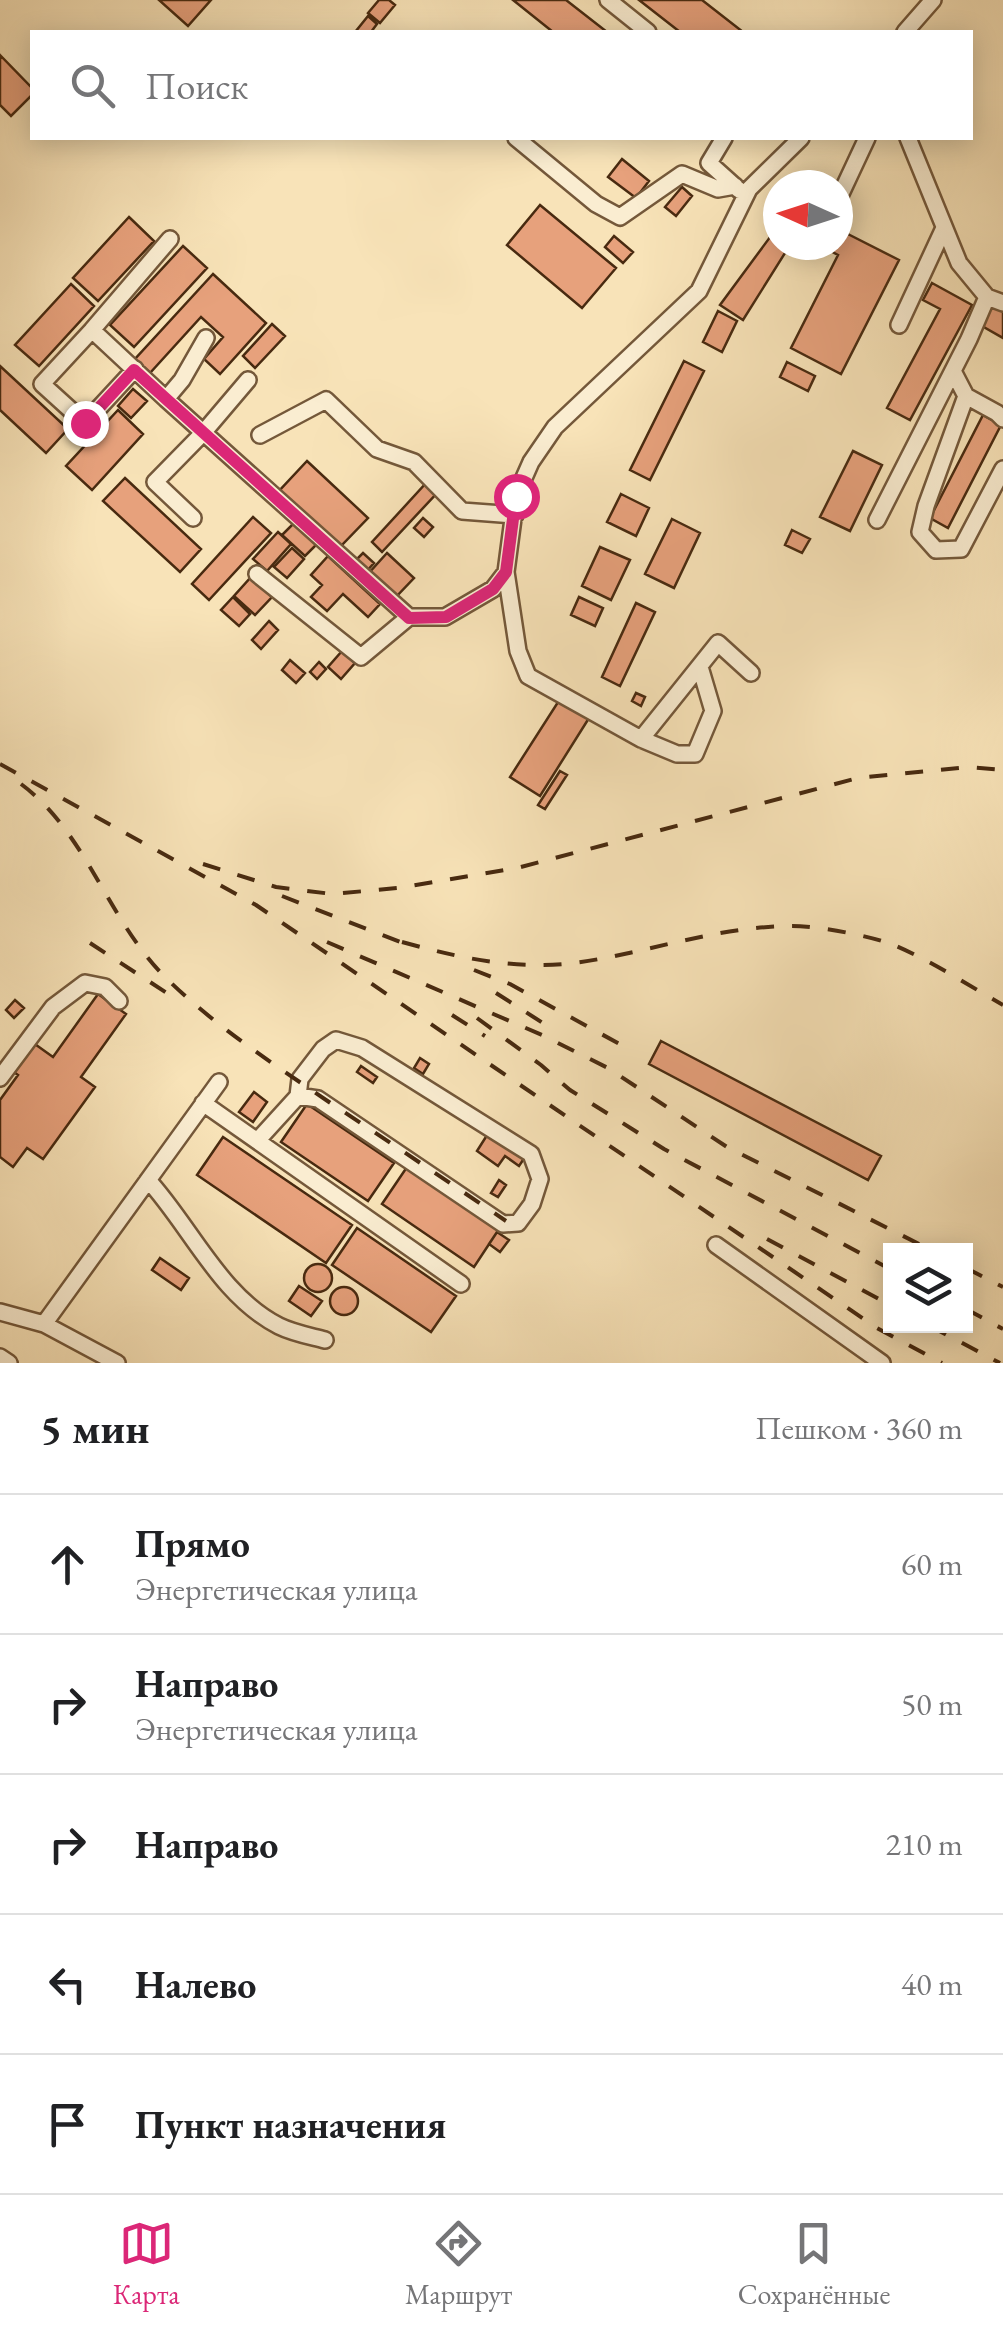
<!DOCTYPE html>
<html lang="ru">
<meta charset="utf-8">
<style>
body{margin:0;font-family:"EB Garamond",serif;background:#f6f6f6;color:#202124}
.controls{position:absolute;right:30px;bottom:30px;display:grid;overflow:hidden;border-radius:0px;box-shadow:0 5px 25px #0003}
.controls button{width:90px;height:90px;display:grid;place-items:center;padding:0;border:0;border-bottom:2px solid #e0e0e0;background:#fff;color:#202124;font:50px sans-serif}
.compass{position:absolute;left:763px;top:170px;width:90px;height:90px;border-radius:50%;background:#fff;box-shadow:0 5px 25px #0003;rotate:273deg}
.stop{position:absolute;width:30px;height:30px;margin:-22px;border:8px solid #db2777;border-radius:50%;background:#fff}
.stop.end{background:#db2777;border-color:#fff;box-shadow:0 2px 10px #0008}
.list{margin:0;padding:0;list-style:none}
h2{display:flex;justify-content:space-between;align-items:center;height:130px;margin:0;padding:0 40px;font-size:42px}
h2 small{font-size:32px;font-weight:400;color:#757577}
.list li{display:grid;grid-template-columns:65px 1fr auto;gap:30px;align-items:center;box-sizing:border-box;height:140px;padding:0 40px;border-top:2px solid #e0e0e0}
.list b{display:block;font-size:38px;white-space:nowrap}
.list p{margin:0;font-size:32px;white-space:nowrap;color:#757577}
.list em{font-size:32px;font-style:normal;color:#757577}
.icon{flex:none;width:55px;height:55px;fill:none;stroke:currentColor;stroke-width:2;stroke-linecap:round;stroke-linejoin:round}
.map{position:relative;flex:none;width:1003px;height:1363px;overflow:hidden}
.search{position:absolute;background:#fff;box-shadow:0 5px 25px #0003;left:30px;right:30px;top:30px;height:110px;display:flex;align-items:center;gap:25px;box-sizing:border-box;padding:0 35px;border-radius:0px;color:#757577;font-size:38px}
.sheet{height:830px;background:#fff}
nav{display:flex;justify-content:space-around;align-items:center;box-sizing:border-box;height:140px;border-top:2px solid #e0e0e0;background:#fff;font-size:28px;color:#757577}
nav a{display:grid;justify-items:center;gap:5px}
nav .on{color:#db2777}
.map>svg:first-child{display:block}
.building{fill:#e7a17c;stroke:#482a10;stroke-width:2.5}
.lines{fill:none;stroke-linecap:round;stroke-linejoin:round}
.minor-casing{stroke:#74583a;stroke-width:20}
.minor{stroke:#faedd1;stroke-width:15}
.rail{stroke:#482a10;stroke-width:4;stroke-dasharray:18 18;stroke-linecap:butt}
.route{stroke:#db2777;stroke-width:12}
</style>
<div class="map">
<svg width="1003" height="1363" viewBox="0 0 1003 1363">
<rect width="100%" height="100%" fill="#f8e3b8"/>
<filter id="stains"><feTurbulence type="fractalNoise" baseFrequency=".002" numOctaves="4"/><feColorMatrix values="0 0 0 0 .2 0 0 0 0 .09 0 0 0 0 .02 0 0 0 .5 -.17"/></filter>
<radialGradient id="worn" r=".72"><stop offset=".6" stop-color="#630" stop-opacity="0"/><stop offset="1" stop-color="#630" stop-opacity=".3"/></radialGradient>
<!-- building -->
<path class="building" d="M159 0H211L188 26Z
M379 0H389L395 5 380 23 368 13Z
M513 0H566L607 32H553Z
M639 0H702L743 32H680Z
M368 16 377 24 371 32H357L356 31Z
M0 55 32 88V95L11 116 0 105Z
M622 159 649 181 636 198 608 177Z
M682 187 692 196 676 216 665 207Z
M540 205 616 268 582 308 507 245Z
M129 217 154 241 98 301 73 278Z
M776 229 778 230V245H790L743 320 720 305Z
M838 229 899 260 841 374 791 348 838 255 827 249 829 245H838Z
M614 236 633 252 623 263 605 247Z
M183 246 207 268 134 347 110 325Z
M213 274 266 323 220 374 204 359 223 337 201 317 150 373 135 359Z
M932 283 972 305 910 420 887 408 940 309 923 300Z
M71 284 94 306 39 366 15 345Z
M992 306 1003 312V338L982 326Z
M718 311 737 321 722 352 703 342Z
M272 324 285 336 255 368 243 356Z
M684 361 704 371 650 480 630 470Z
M787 362 815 376 808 391 780 377Z
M0 366 68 429 46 453 0 410Z
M133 389 147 401 131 418 118 406Z
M118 410 143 434 92 490 66 466Z
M983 415 1001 425 948 528 930 518Z
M853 451 882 465 850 531 820 517Z
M307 461 368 518 340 547 279 491Z
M125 478 201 549 180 572 103 501Z
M427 482 438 492 382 552 372 542Z
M621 494 649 508 636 536 607 522Z
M253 517 271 533 209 600 192 584Z
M423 518 433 527 424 537 414 528Z
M672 519 700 533 674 588 645 574Z
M294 523 317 544 305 556 282 535Z
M792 530 810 539 802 553 785 545Z
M278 532 291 544 267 571 253 559Z
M600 547 630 560 611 600 582 586Z
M292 548 304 559 287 578 274 567Z
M363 553 374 563 365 573 354 562Z
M387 553 414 578 394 599 368 574Z
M328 556 380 604 368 617 343 594 327 611 311 597 322 585 311 575Z
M251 577 272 597 255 615 234 596Z
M233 597 250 614 239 626 221 610Z
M579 597 603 608 595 626 571 615Z
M636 603 655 612 620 686 602 677Z
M269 621 278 630 261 649 252 640Z
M342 651 355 663 341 679 328 667Z
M290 660 305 673 296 683 282 670Z
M319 662 326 669 317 679 310 672Z
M636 693 645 697 641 706 632 701Z
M560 699 589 718 540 796 510 777Z
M560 771 567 775 545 809 538 805Z
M98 994 126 1014 81 1077 95 1087 43 1159 27 1148 13 1167 0 1157V1100L18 1075 11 1070 32 1042 53 1057Z
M15 1000 24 1008 14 1018 6 1010Z
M661 1041 881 1156 868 1180 649 1064Z
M420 1058 429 1064 423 1074 414 1068Z
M361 1066 377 1077 373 1083 357 1072Z
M254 1092 267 1102 253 1122 239 1112Z
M307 1104 394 1163 368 1201 281 1142Z
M489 1132 525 1157 519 1166 505 1156 498 1166 477 1151Z
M223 1137 352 1225 326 1263 197 1175Z
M407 1167 499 1229 474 1267 382 1204Z
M499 1180 506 1185 498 1197 491 1193Z
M357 1228 456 1296 431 1332 332 1265Z
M497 1232 509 1240 500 1252 489 1244Z
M160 1258 189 1278 181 1290 152 1270Z
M304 1278a14 14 0 1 1 28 0a14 14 0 1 1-28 0Z
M299 1286 322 1301 311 1316 289 1301Z
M330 1301a14 14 0 1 1 28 0a14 14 0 1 1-28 0Z"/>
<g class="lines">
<!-- minor casing -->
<g class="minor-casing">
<path id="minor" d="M608 0 648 32
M905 32 933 0
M516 138 596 204 620 217 682 174 718 189 735 186
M724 138 709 163 739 190
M908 138 959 263 987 297 1003 303
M838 200 867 138
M899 325 944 228
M92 330 170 239
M206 338 182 380 166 399 409 617
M135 369 85 423 42 384 92 330 166 399
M953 371 966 396 997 413 1003 419
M966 396 926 506 920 532 936 550 961 549 1003 469
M260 435 326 400 377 449 414 462 462 511 515 515
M193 518 155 482 203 433 248 380
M877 520 969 339 987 297
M506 572 518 651 528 676 641 739 677 754H695L713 711 700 667
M257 574 361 657 409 617H445L493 589 506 572 516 496 531 462 555 427 699 291 749 189 801 138
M641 739 718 643 751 673
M0 1078 53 1007 85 983 105 987 119 1001
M203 1103 461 1284
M257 1141 298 1096 318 1099 503 1224 518 1223 532 1204 540 1179 531 1154 362 1048 336 1040 323 1049 300 1079 298 1096
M148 1180C191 1227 220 1296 279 1326 293 1333 310 1336 325 1340
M716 1245 882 1363
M0 1312 44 1324 117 1363
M44 1324 219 1082
M0 1357 9 1363"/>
</g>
<!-- minor -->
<use href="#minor" class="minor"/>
<!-- rail -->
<path class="rail" d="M0 764 256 905 877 1328 942 1363
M21 784C87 833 108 921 166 978 215 1026 272 1063 329 1102 388 1141 447 1181 506 1221
M203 864 276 887 332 894 398 888 517 868 858 778 968 767 1003 770
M282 896 413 947
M327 942 542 1035 608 1068 727 1147 931 1250
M402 942C461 958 513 970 575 963 647 953 718 926 792 926 818 926 873 936 896 946 933 962 968 985 1003 1005
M90 943 173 997
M474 970 510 984 625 1047
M496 993 546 1025
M452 1015 485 1036
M477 1018 541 1065 570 1090 664 1149 890 1269
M767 1239 890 1305
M966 1268 1003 1287
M966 1309 1003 1329
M930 1326 1000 1363"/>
</g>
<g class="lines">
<!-- route -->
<path class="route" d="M85 423 134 370 409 618 446 617 493 589 506 572 516 496"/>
</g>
<rect width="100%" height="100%" filter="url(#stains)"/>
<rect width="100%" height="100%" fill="url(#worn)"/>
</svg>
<div class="controls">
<button><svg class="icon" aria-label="layers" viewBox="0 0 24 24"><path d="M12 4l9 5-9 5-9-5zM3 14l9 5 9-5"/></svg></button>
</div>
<svg class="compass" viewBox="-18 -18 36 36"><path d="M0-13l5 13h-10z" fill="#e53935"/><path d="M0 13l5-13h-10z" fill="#757577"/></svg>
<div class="stop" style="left:516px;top:496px"></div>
<div class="stop end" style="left:85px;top:423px"></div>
<div class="search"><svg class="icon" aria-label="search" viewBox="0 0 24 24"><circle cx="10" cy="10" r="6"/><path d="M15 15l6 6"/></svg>Поиск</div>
</div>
<section class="sheet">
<h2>5 мин<small>Пешком · 360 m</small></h2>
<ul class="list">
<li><svg class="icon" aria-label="ahead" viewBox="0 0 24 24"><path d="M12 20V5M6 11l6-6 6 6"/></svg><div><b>Прямо</b><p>Энергетическая улица</p></div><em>60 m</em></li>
<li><svg class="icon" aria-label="right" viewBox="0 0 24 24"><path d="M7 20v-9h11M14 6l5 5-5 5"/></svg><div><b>Направо</b><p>Энергетическая улица</p></div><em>50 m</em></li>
<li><svg class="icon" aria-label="right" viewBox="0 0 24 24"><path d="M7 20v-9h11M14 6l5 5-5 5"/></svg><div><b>Направо</b></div><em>210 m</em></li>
<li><svg class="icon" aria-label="left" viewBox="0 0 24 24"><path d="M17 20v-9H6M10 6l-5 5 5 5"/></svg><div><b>Налево</b></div><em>40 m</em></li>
<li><svg class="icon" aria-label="arrive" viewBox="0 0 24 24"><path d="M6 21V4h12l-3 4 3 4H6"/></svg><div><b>Пункт назначения</b></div></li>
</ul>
</section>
<nav>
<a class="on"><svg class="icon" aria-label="map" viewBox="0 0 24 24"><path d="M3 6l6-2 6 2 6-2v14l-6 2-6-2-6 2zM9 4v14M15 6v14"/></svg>Карта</a>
<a><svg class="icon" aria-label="directions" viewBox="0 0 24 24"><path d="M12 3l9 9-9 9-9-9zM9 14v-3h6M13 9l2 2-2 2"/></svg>Маршрут</a>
<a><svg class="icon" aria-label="saved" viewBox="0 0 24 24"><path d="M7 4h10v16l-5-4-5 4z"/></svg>Сохранённые</a>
</nav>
